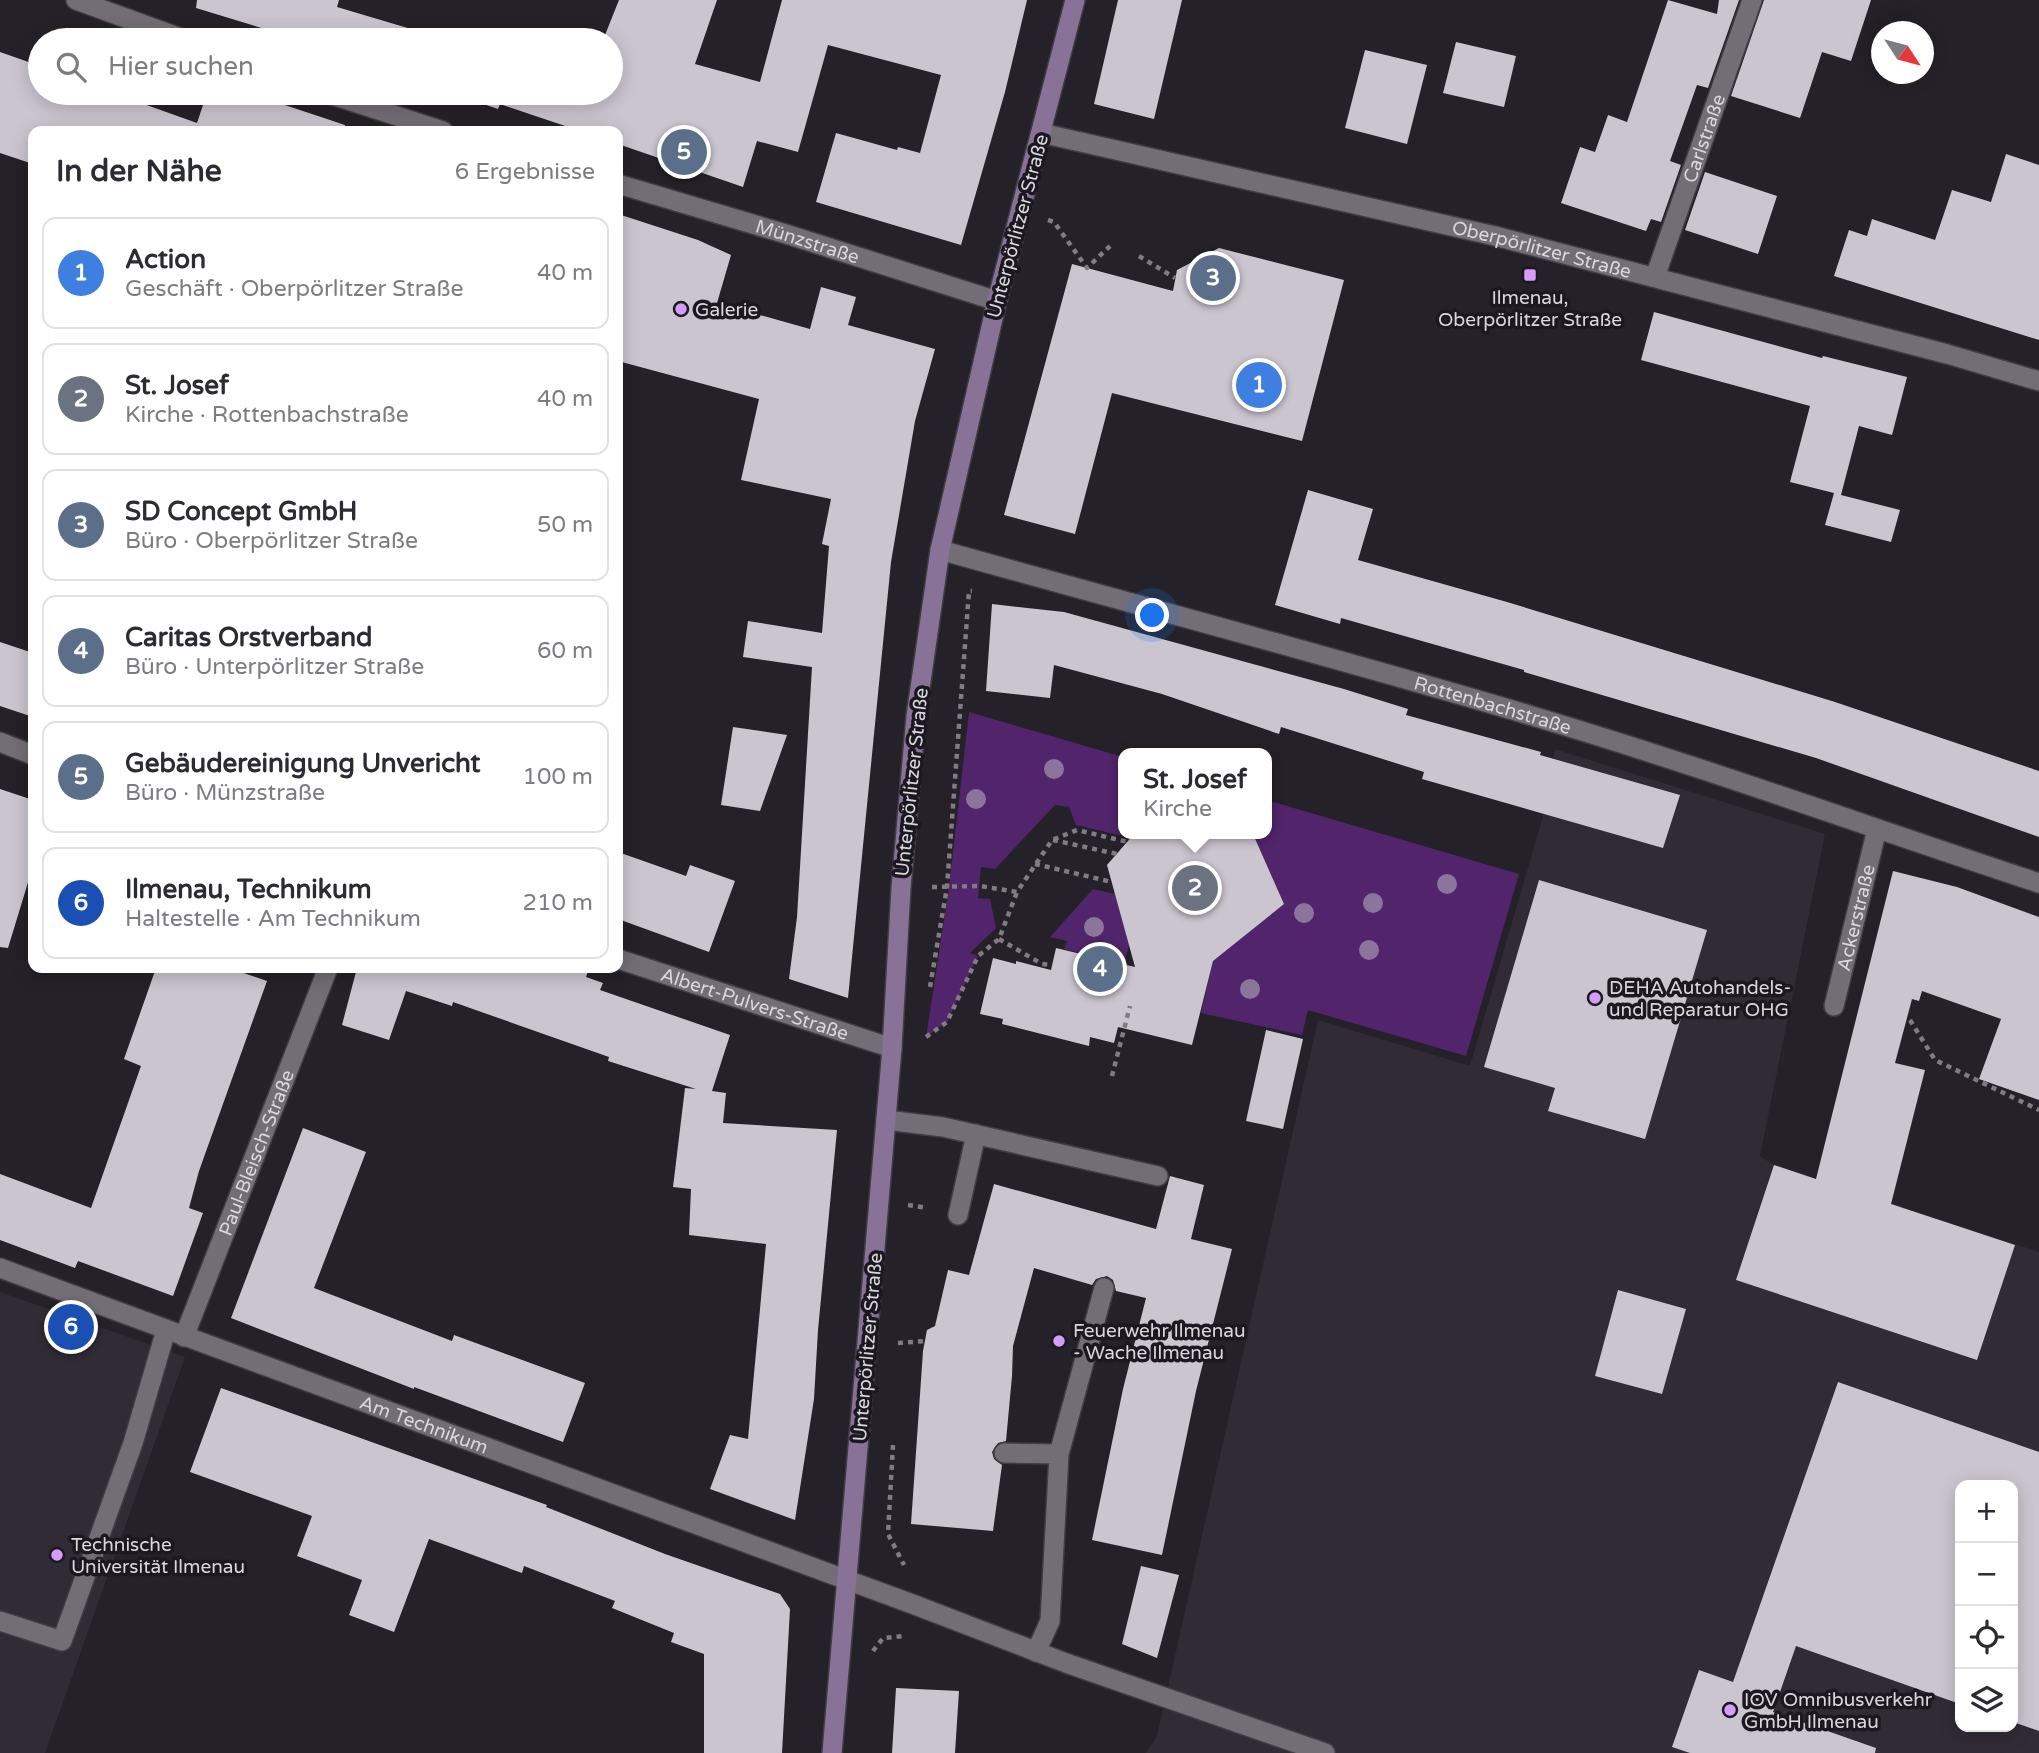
<!DOCTYPE html>
<html lang="de">
<meta charset="utf-8">
<style>
body{margin:0;font-family:"Varela Round",sans-serif;background:#f7f7f7;color:#2b2b33}
.controls{position:absolute;right:21px;bottom:21px;display:grid;overflow:hidden;border-radius:14px;box-shadow:0 4px 18px #0003}
.controls button{width:63px;height:63px;display:grid;place-items:center;padding:0;border:0;border-bottom:2px solid #e1e1e2;background:#fff;color:#2b2b33;font:35px sans-serif}
.compass{position:absolute;left:1871px;top:21px;width:63px;height:63px;border-radius:50%;background:#fff;box-shadow:0 4px 18px #0003;rotate:126deg}
.you{position:absolute;left:1153px;top:616px;width:24px;height:24px;margin:-18px;border:5px solid #fff;border-radius:50%;background:#1a73e8;box-shadow:0 0 0 10px #1a73e833}
.badge{display:grid;place-items:center;width:46px;height:46px;border-radius:50%;background:#775e8d;color:#fff;font-size:23px;font-weight:700}
.pin{position:absolute;translate:-50% -50%;border:4px solid #fff;box-shadow:0 2px 7px #0006}
.popup{position:absolute;left:1118px;top:748px;width:154px;height:91px;box-sizing:border-box;display:grid;place-content:center;border-radius:14px;background:#fff;filter:drop-shadow(0 2px 5px #0005);font-size:23px;white-space:nowrap;color:#7c7c81}
.popup b{font-size:26px;color:#2b2b33}
.popup::after{content:'';position:absolute;left:50%;top:100%;margin-left:-14px;border:14px solid transparent;border-top-color:#fff}
.list{margin:0;padding:0;list-style:none}
h2{display:flex;justify-content:space-between;align-items:center;height:91px;margin:0;padding:0 28px;font-size:30px}
h2 small{font-size:23px;font-weight:400;color:#7c7c81}
.list li{display:grid;grid-template-columns:46px 1fr auto;gap:21px;align-items:center;box-sizing:border-box;height:112px;margin:0 14px 14px;padding:0 14px;border:2px solid #e1e1e2;border-radius:14px}
.list b{display:block;font-size:26px;white-space:nowrap}
.list p{margin:0;font-size:23px;white-space:nowrap;color:#7c7c81}
.list em{font-size:23px;font-style:normal;color:#7c7c81}
.icon{flex:none;width:38px;height:38px;fill:none;stroke:currentColor;stroke-width:2;stroke-linecap:round;stroke-linejoin:round}
.map{position:relative;flex:none;width:2039px;height:1753px;overflow:hidden}
.search{position:absolute;background:#fff;box-shadow:0 4px 18px #0003;left:28px;top:28px;width:595px;height:77px;display:flex;align-items:center;gap:18px;box-sizing:border-box;padding:0 24px;border-radius:38px;color:#7c7c81;font-size:26px}
.panel{position:absolute;background:#fff;box-shadow:0 4px 18px #0003;left:28px;top:126px;width:595px;height:847px;border-radius:14px}
.map>svg:first-child{display:block}
.built{fill:#312b36;fill-rule:evenodd}
.green{fill:#51246b}
.building{fill:#cbc5cf}
.lines{fill:none;stroke-linecap:round;stroke-linejoin:round}
.service-casing{stroke:#3f3c42;stroke-width:22}
.minor-casing{stroke:#3f3c42;stroke-width:22}
.tertiary-casing{stroke:#3f3c42;stroke-width:22}
.secondary-casing{stroke:#3f3c42;stroke-width:22}
.path{stroke:#807c82;stroke-width:4.5;stroke-dasharray:5 5;stroke-linecap:butt}
.service{stroke:#736e76;stroke-width:19}
.minor{stroke:#736e76;stroke-width:19}
.tertiary{stroke:#736e76;stroke-width:19}
.secondary{stroke:#897298;stroke-width:19}
.tree{fill:#8b759a}
.poi-dot{fill:#d59cfb;stroke:#1c181f;stroke-width:2.5}
.labels{text-anchor:middle;stroke-width:7;stroke-linejoin:round;paint-order:stroke}
.street-label{font-size:19px;fill:#dad7dc;stroke:#1c181f}
.poi-label{font-size:19px;fill:#dad7dc;stroke:#1c181f;text-anchor:start}
</style>
<div class="map">
<svg width="2039" height="1753" viewBox="0 0 2039 1753">
<rect width="100%" height="100%" fill="#252128"/>
<!-- built -->
<path class="built" d="M1555 749 1825 834 1760 1156 1774 1165 2039 1252V1753H1146L1157 1736 1318 1020 1470 1066 1544 813ZM1960 1485H2013V1727H1960Z
M0 1292 185 1357 45 1753H0Z"/>
<!-- green -->
<path class="green" d="M969 712 1123 757V834H1135L1131 838 1076 825 1069 807 1055 805 995 869 981 867 978 898 990 899 996 928 970 953 978 956 947 1022 926 1037 949 888Z
M1267 800 1519 874 1466 1056 1308 1010 1302 1035 1201 1013 1213 961 1284 904 1253 834H1267Z
M1093 889 1115 894 1128 941H1130L1124 964 1064 949 1067 941 1050 937Z"/>
<!-- building -->
<path class="building" d="M197 0H339L337 7 448 40H301L196 8Z
M619 0H717L695 64 760 82 782 0H1027L1005 92 961 245 816 202 836 133 897 150 898 147 920 153 941 75 828 45 798 152 757 141 743 187 618 144V131H580L500 104 498 109 451 93H611V40H603Z
M1118 0H1182L1154 119 1094 104Z
M1668 0 1717 14 1719 0H1739L1708 88 1697 85 1670 161 1681 165 1661 222 1651 219 1646 231 1561 203 1580 147 1595 152 1608 115 1627 122Z
M1764 0H1871L1851 61 1822 52 1800 118 1731 96Z
M1456 42 1516 56 1504 107 1443 93Z
M1365 50 1427 65 1407 144 1345 128Z
M0 52 40 66V93H113L197 123 207 93H249L345 125 344 131H33V164L0 153Z
M2006 154 2039 165V340L1834 276 1849 230 1867 236 1872 219 1935 240 1952 190 1991 202Z
M1705 172 1777 196 1758 254 1685 230Z
M618 214 698 240 731 255 717 303 810 329 821 287 856 297 848 325 935 349 915 421 891 562 848 998 789 979 797 917 812 667 743 657 748 621 822 633 829 546 822 544 831 499 741 480 759 399 618 361Z
M1219 248 1344 280 1302 441 1112 393 1075 534 1004 515 1072 264 1173 291 1177 270Z
M1654 312 1822 358 1823 356 1907 377 1892 435 1859 426 1841 495 1900 510 1891 542 1825 525 1834 493 1790 482 1810 406 1641 360Z
M1308 490 1373 509 1358 560 1507 602 1835 702 2039 771V837L1816 758 1524 672V670L1341 618 1340 624 1275 605Z
M992 604 1064 612 1344 689 1408 709 1406 715 1541 752 1540 755 1680 795 1663 848 1422 779 1424 772 1281 727 1279 734 1162 694 1054 665 1050 698 986 691Z
M0 642 33 653V717L0 706Z
M733 727 787 735 760 811 721 805Z
M0 789 33 800V866L8 948 0 947Z
M1134 834H1253L1284 904 1213 961 1192 1045 1118 1027 1114 1043 1090 1037 1089 1046 1002 1024 1003 1019 980 1014 993 958 1016 964V961L1051 970 1056 948 1135 967 1107 865Z
M618 852 686 876 690 865 735 881 709 952 618 919Z
M1893 871 1957 887 2039 917V1100L1979 1079 2001 1019 1922 991 1919 1001 1912 999 1895 1063 1925 1070 1891 1204 2015 1245 1977 1360 1736 1280 1774 1165 1816 1179Z
M1539 880 1707 930 1645 1139 1548 1111 1555 1088 1484 1067Z
M156 968H229L267 981 199 1171 189 1208 203 1213 173 1296 78 1261 75 1268 0 1240V1174L91 1208 141 1066 124 1059Z
M357 968H589L586 977 603 983 600 990 730 1035 712 1091 726 1093 723 1123 837 1130 818 1330 814 1399 795 1520 710 1489 730 1435 748 1439 766 1244 689 1235 691 1189 673 1187 685 1088 696 1089 608 1061 609 1057 453 1002 452 1006 406 991 389 1040 342 1025Z
M1266 1030 1303 1039 1283 1129 1246 1121Z
M303 1128 366 1152 314 1288 452 1341 454 1335 585 1383 563 1442 414 1387V1389L231 1318Z
M1170 1176 1204 1185 1191 1239 1232 1249 1196 1391 1162 1555 1092 1540 1123 1389 1146 1298 1116 1291 1113 1280 1107 1276 1096 1279 1092 1285 1034 1268 1013 1346 1012 1376 1006 1441 998 1443 992 1452 994 1459 1002 1465 993 1531 911 1524 923 1351 927 1330 935 1326 948 1270 969 1275 994 1184 1156 1229Z
M1618 1290 1686 1309 1662 1394 1595 1376Z
M1838 1382 2039 1452V1731L2013 1722V1485H1960V1704L1796 1646 1773 1712 1876 1748 1875 1753H1690L1672 1747 1699 1670 1733 1682Z
M221 1388 547 1505 546 1507 665 1554 780 1594 790 1609 782 1753H704V1654L671 1642 674 1633 612 1608 615 1601 524 1566 522 1573 429 1539 394 1632 349 1615 362 1580 297 1556 312 1516 190 1472Z
M1141 1566 1179 1575 1157 1658 1122 1644Z
M896 1688 959 1691 955 1753H892Z"/>
<g class="lines">
<!-- service casing -->
<g class="service-casing">
<path id="service" d="M886 1120 943 1127 1158 1176
M958 1215 976 1134
M1004 1453 1059 1454 1050 1621 1036 1652
M1059 1454 1104 1288
M0 1621 62 1641 133 1443 166 1330"/>
</g>
<!-- minor casing -->
<g class="minor-casing">
<g id="minor">
<path d="M76 0 186 40"/>
<path d="M326 93 443 131"/>
<path id="s1" d="M618 184 786 234 997 301"/>
<path id="s2" d="M1655 277 1752 0"/>
<path id="s3" d="M940 550C1136 605 1334 657 1529 715 1701 766 1869 827 2039 883"/>
<path d="M0 742 33 755"/>
<path id="s4" d="M618 959 892 1048"/>
<path id="s5" d="M1834 1006 1877 829"/>
<path id="s6" d="M0 1268 915 1605 1066 1663 1325 1753"/>
<path id="s7" d="M184 1337 328 968"/>
</g>
</g>
<!-- tertiary casing -->
<g class="tertiary-casing">
<g id="tertiary">
<path id="s8" d="M1041 133 1495 236 1947 354 2039 381"/>
</g>
</g>
<!-- secondary casing -->
<g class="secondary-casing">
<path id="secondary" d="M832 1753 892 1048 901 888 916 716 940 550 997 301 1075 0"/>
</g>
<!-- path -->
<path class="path" d="M1048 220 1054 222 1087 268 1110 246
M1139 256 1175 278
M1053 840 1117 854
M1035 864 1112 882
M932 887 980 886 1017 892 1052 840 1077 830 1128 842
M999 939 1042 964 1052 965
M930 987 947 887 969 591H972
M1910 1020 1935 1060 2039 1110
M926 1037 947 1022 978 956 999 939 1017 892
M1112 1076 1130 1006
M908 1205 927 1208
M898 1343 925 1341
M893 1445 888 1534 904 1565
M873 1651 883 1638 903 1636"/>
<!-- service -->
<use href="#service" class="service"/>
<!-- minor -->
<use href="#minor" class="minor"/>
<!-- tertiary -->
<use href="#tertiary" class="tertiary"/>
<!-- secondary -->
<use href="#secondary" class="secondary"/>
</g>
<!-- trees -->
<g class="tree">
<circle cx="1054" cy="769" r="10"/>
<circle cx="976" cy="799" r="10"/>
<circle cx="1447" cy="884" r="10"/>
<circle cx="1373" cy="903" r="10"/>
<circle cx="1304" cy="913" r="10"/>
<circle cx="1094" cy="927" r="10"/>
<circle cx="1369" cy="950" r="10"/>
<circle cx="1250" cy="989" r="10"/>
</g>
<!-- markers -->
<g class="poi-dot">
<rect x="1523" y="268" width="14" height="14" rx="3.5"/>
<circle cx="681" cy="309" r="7"/>
<circle cx="1595" cy="998" r="7"/>
<circle cx="1059" cy="1341" r="7"/>
<circle cx="57" cy="1555" r="7"/>
<circle cx="1730" cy="1710" r="7"/>
</g>
<g class="labels">
<!-- street labels -->
<g class="street-label">
<text dy="7" stroke="none"><textPath href="#s2" startOffset="147">Carlstraße</textPath></text>
<text transform="translate(1017 226) rotate(-75)" y="7">Unterpörlitzer Straße</text>
<text dy="7" stroke="none"><textPath href="#s1" startOffset="198">Münzstraße</textPath></text>
<text dy="7" stroke="none"><textPath href="#s8" startOffset="514">Oberpörlitzer Straße</textPath></text>
<text dy="7" stroke="none"><textPath href="#s3" startOffset="574">Rottenbachstraße</textPath></text>
<text transform="translate(911 782) rotate(-84)" y="7">Unterpörlitzer Straße</text>
<text dy="7" stroke="none"><textPath href="#s5" startOffset="91">Ackerstraße</textPath></text>
<text dy="7" stroke="none"><textPath href="#s4" startOffset="144">Albert-Pulvers-Straße</textPath></text>
<text dy="7" stroke="none"><textPath href="#s7" startOffset="198">Paul-Bleisch-Straße</textPath></text>
<text transform="translate(867 1347) rotate(-85)" y="7">Unterpörlitzer Straße</text>
<text dy="7" stroke="none"><textPath href="#s6" startOffset="452">Am Technikum</textPath></text>
</g>
<!-- poi labels -->
<g class="poi-label">
<text x="1530" y="304" text-anchor="middle">Ilmenau,<tspan x="1530" dy="22">Oberpörlitzer Straße</tspan></text>
<text x="695" y="316">Galerie</text>
<text x="1609" y="994">DEHA Autohandels-<tspan x="1609" dy="22">und Reparatur OHG</tspan></text>
<text x="1073" y="1337">Feuerwehr Ilmenau<tspan x="1073" dy="22">- Wache Ilmenau</tspan></text>
<text x="71" y="1551">Technische<tspan x="71" dy="22">Universität Ilmenau</tspan></text>
<text x="1744" y="1706">IOV Omnibusverkehr<tspan x="1744" dy="22">GmbH Ilmenau</tspan></text>
</g>
</g>
</svg>
<div class="controls">
<button>+</button>
<button>−</button>
<button><svg class="icon" aria-label="locate" viewBox="0 0 24 24"><circle cx="12" cy="12" r="6"/><path d="M12 2v4M12 18v4M2 12h4M18 12h4"/></svg></button>
<button><svg class="icon" aria-label="layers" viewBox="0 0 24 24"><path d="M12 4l9 5-9 5-9-5zM3 14l9 5 9-5"/></svg></button>
</div>
<svg class="compass" viewBox="-18 -18 36 36"><path d="M0-13l5 13h-10z" fill="#e53935"/><path d="M0 13l5-13h-10z" fill="#7c7c81"/></svg>
<div class="you"></div>
<div class="pin badge" style="left:1259px;top:385px;background:#3f7fe0">1</div>
<div class="pin badge" style="left:1195px;top:888px;background:#6b7280">2</div>
<div class="popup"><b>St. Josef</b>Kirche</div>
<div class="pin badge" style="left:1213px;top:278px;background:#5c6f8a">3</div>
<div class="pin badge" style="left:1100px;top:969px;background:#5c6f8a">4</div>
<div class="pin badge" style="left:684px;top:152px;background:#5c6f8a">5</div>
<div class="pin badge" style="left:71px;top:1327px;background:#1a4fb4">6</div>
<div class="search"><svg class="icon" aria-label="search" viewBox="0 0 24 24"><circle cx="10" cy="10" r="6"/><path d="M15 15l6 6"/></svg>Hier suchen</div>
<section class="panel">
<h2>In der Nähe<small>6 Ergebnisse</small></h2>
<ul class="list">
<li><span class="badge" style="background:#3f7fe0">1</span><div><b>Action</b><p>Geschäft · Oberpörlitzer Straße</p></div><em>40 m</em></li>
<li><span class="badge" style="background:#6b7280">2</span><div><b>St. Josef</b><p>Kirche · Rottenbachstraße</p></div><em>40 m</em></li>
<li><span class="badge" style="background:#5c6f8a">3</span><div><b>SD Concept GmbH</b><p>Büro · Oberpörlitzer Straße</p></div><em>50 m</em></li>
<li><span class="badge" style="background:#5c6f8a">4</span><div><b>Caritas Orstverband</b><p>Büro · Unterpörlitzer Straße</p></div><em>60 m</em></li>
<li><span class="badge" style="background:#5c6f8a">5</span><div><b>Gebäudereinigung Unvericht</b><p>Büro · Münzstraße</p></div><em>100 m</em></li>
<li><span class="badge" style="background:#1a4fb4">6</span><div><b>Ilmenau, Technikum</b><p>Haltestelle · Am Technikum</p></div><em>210 m</em></li>
</ul>
</section>
</div>
